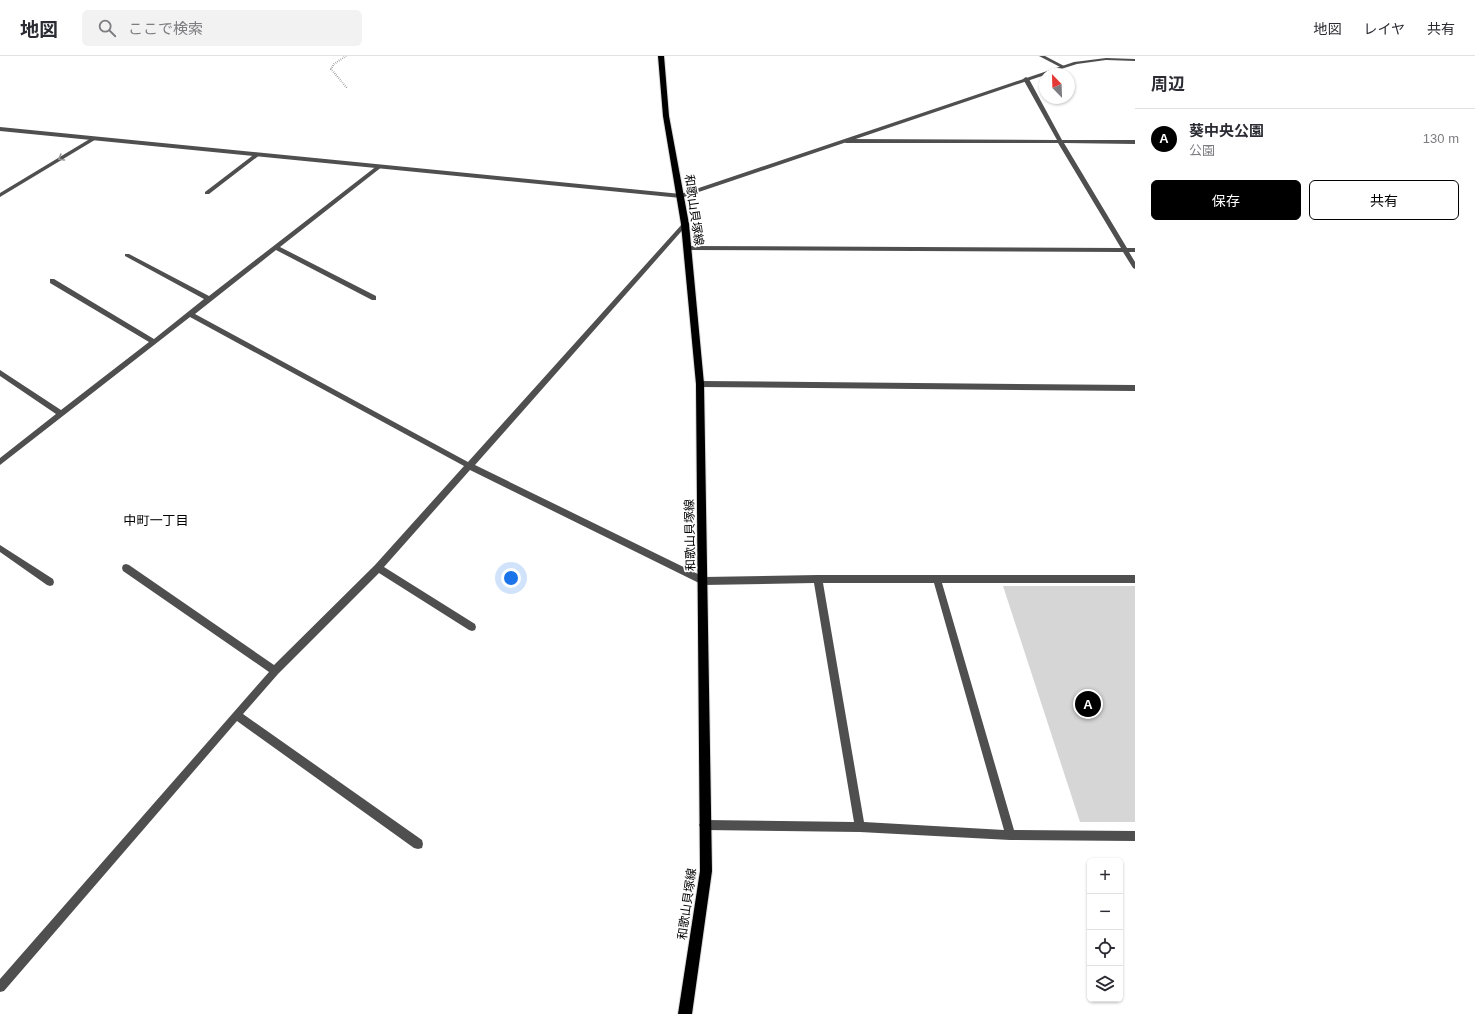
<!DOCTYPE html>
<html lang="ja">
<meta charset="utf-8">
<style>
body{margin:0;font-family:Helvetica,"Noto Sans JP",sans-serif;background:#f2f2f3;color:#2b2b33}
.controls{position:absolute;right:12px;bottom:12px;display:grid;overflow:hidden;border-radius:6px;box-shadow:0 1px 3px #0004}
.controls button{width:36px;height:36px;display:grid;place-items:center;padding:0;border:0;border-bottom:1px solid #e1e1e2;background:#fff;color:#2b2b33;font:20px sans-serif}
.compass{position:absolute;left:1039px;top:12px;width:36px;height:36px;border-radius:50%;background:#fff;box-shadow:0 1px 3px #0004;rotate:337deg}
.you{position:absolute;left:511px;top:522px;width:14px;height:14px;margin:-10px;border:3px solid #fff;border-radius:50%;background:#1a73e8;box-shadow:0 0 0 6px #1a73e833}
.badge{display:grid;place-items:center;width:26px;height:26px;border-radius:50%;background:#000;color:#fff;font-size:13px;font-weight:700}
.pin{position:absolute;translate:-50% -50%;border:2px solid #fff;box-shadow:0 1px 4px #0006}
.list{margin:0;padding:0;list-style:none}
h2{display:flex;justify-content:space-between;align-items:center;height:52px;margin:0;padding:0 16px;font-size:17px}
h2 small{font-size:13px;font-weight:400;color:#7c7c81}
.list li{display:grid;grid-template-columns:26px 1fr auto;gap:12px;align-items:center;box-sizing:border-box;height:60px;padding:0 16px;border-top:1px solid #e1e1e2}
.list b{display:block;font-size:15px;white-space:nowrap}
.list p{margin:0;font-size:13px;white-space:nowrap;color:#7c7c81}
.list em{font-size:13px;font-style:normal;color:#7c7c81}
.actions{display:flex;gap:8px;padding:12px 16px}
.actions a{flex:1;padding:9px 0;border:1px solid #000;border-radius:6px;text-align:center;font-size:14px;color:#000}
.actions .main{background:#000;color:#fff}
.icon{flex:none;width:22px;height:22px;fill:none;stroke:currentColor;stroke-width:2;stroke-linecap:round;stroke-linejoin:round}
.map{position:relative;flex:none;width:1135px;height:958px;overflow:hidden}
header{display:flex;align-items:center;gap:24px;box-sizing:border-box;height:56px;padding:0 20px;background:#fff;border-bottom:1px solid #e1e1e2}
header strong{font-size:19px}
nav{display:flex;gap:22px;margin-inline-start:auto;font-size:14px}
.search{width:280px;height:36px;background:#f2f2f3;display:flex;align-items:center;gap:10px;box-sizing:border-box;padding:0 14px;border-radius:6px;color:#7c7c81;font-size:15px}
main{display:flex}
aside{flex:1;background:#fff}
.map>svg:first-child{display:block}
.green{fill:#d6d6d6}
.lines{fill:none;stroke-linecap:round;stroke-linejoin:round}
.primary-casing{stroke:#dbdbdb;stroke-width:2}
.path{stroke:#717171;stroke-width:2;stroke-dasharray:0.5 1.5;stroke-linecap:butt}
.minor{fill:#4f4f4f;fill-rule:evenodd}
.tertiary{fill:#4f4f4f;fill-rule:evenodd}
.primary{fill:#000;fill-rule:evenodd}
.oneway{stroke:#959595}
.labels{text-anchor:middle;stroke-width:3.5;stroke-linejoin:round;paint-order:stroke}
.street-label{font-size:12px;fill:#000;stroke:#fff}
.neighbourhood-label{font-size:13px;fill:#000;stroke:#fff}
</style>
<header>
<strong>地図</strong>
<div class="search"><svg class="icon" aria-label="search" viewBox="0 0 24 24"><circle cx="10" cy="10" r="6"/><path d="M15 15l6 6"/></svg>ここで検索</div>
<nav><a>地図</a><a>レイヤ</a><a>共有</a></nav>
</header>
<main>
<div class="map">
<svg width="1135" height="958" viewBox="0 0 1135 958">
<rect width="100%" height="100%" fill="#fff"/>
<!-- green -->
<path class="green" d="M1003 530H1135V766H1080Z"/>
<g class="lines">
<!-- primary casing -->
<g class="primary-casing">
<path id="primary" d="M658 0H664L669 60 689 168 704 328 712 815 692 958H678L700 815 696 328 681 168 663 60Z"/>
</g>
<!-- path -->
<path class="path" d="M346 0 334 8 331 13 347 32"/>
<!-- minor -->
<path class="minor" d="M1039 0H1045L1066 11 1062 12Z
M1026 21 1029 23 1062 84H1135V88L1064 87 1127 192H1135V196H1129L1135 206V213L1133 212 1123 196 687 194 684 192 687 190 1121 192 1058 87H846L843 85 846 83 1057 84 1023 23Z
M93 81 98 82 0 141V137Z
M256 97 261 98 209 138H205V136Z
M378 109 383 110 280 191 376 240V244H372L276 194 195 258 468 406 683 167H687V169L475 409 704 521 818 519H1135V527H942L1014 774 1135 775V785L1010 784 860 776 704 774 701 772 699 769 701 766 704 764 854 766 814 527 703 529 470 414 384 511 475 568 476 571 475 574 472 575 469 574 379 517 278 618 243 658 422 784 423 788 422 792 418 793 414 792 237 665 4 935 0 936V923L269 616 123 515 122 512 123 509 126 508 129 509 274 609 375 509 464 410 190 261 0 409V402L56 358 0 320V314L61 354 149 286 50 227V223H54L154 283 204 243 125 200V198H129L209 240ZM823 527H934L1004 774 864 766Z
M700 325 1135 329V335L700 331 696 328Z
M0 489 53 523 54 526 53 529 50 530 47 529 0 496Z"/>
<!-- tertiary -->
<path class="tertiary" d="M1106 2 1135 3V5L1106 4 1077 8 1045 18V19L681 142 0 75V71L681 138 1074 6Z"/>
<!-- primary -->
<use href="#primary" class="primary"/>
</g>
<!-- one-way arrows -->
<defs><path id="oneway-chevron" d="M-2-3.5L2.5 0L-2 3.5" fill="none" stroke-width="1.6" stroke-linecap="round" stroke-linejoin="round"/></defs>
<use class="oneway" href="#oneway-chevron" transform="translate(61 102) rotate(149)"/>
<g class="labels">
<!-- street labels -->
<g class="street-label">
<text transform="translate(694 154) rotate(82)" y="4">和歌山貝塚線</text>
<text transform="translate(690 479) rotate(-91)" y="4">和歌山貝塚線</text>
<text transform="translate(687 848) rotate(-82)" y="4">和歌山貝塚線</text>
</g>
<!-- neighbourhood labels -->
<g class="neighbourhood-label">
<text x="156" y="469">中町一丁目</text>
</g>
</g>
</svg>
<div class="controls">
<button>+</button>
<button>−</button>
<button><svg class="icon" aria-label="locate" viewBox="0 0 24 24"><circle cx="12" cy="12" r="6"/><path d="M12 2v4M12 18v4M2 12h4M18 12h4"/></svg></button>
<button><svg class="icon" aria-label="layers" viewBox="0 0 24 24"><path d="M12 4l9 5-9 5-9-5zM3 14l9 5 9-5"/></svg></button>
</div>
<svg class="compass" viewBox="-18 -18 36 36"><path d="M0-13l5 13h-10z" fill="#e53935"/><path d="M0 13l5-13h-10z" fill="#7c7c81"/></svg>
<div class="you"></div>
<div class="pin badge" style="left:1088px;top:648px">A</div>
</div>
<aside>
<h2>周辺<small></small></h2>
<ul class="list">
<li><span class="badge">A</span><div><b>葵中央公園</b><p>公園</p></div><em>130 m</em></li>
</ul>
<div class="actions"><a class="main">保存</a><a>共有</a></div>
</aside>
</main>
